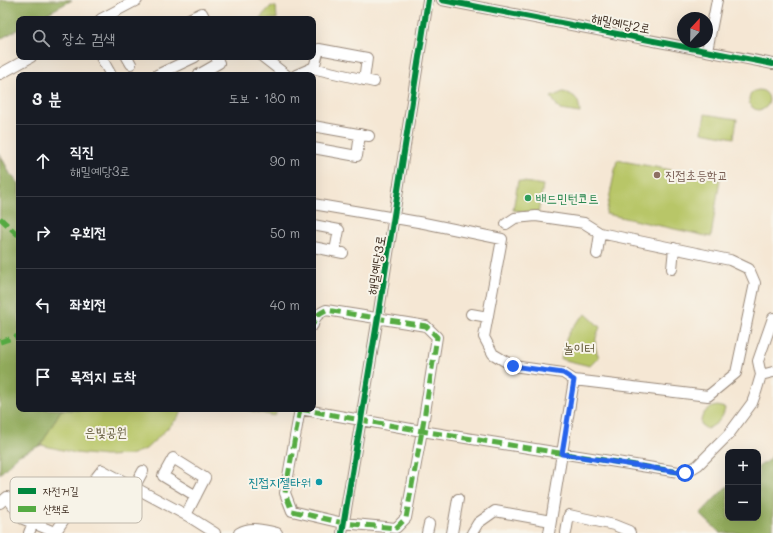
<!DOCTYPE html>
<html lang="ko">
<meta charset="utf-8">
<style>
body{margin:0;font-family:Mali,"Poor Story",sans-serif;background:#242831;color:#f1f3f6}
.controls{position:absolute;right:12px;bottom:12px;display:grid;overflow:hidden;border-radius:8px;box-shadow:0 4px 16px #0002}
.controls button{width:36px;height:36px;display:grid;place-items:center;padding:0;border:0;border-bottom:1px solid #363941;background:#171b24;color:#f1f3f6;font:20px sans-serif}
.compass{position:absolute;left:677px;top:12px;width:36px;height:36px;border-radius:50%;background:#171b24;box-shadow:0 4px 16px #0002;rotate:22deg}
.stop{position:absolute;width:12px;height:12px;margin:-9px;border:3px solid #2563eb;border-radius:50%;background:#fff}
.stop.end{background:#2563eb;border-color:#fff;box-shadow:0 1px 4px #0008}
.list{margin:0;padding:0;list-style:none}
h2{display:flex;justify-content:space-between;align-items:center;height:52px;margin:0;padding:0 16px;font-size:17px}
h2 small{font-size:13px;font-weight:400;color:#9ea1a6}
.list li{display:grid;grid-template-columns:26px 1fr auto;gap:12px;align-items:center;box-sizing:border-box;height:72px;padding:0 16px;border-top:1px solid #363941}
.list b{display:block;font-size:15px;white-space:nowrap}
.list p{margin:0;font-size:13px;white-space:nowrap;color:#9ea1a6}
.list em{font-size:13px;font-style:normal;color:#9ea1a6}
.icon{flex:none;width:22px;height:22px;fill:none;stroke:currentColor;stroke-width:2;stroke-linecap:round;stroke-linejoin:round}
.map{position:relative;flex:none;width:773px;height:533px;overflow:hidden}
.search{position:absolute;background:#171b24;box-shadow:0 4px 16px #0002;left:16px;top:16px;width:300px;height:44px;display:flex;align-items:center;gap:10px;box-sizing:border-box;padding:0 14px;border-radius:8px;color:#9ea1a6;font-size:15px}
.panel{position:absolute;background:#171b24;box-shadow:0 4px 16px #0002;left:16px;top:72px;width:300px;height:340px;border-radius:8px}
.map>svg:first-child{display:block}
.green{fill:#b8c668;stroke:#7a7843}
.forest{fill:#92ab5c;stroke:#666a3d}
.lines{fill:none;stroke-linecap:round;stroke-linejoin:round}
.minor-casing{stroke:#988879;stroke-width:12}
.minor{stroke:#fff;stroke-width:10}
.quiet{stroke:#55ab43;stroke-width:5;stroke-dasharray:10 5;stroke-linecap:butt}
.cycleway-casing{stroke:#f7f3e8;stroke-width:8}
.cycleway{stroke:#00873e;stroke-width:6}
.route{stroke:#2563eb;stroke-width:5}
.education-dot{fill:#8d6e63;stroke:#f7f3e8;stroke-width:1.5}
.leisure-dot{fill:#2e9e5b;stroke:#f7f3e8;stroke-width:1.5}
.culture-dot{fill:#0f9aa8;stroke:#f7f3e8;stroke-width:1.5}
.labels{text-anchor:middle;stroke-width:4;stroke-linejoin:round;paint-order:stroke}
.street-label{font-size:13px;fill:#3b2a1e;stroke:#f7f3e8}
.education-label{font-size:13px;fill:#785e54;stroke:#f7f3e8;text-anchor:start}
.leisure-label{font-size:13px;fill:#27864d;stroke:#f7f3e8;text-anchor:start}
.park-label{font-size:13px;fill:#5a5130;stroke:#f7f3e8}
.culture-label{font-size:13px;fill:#0d838f;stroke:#f7f3e8;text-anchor:end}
.key{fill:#f7f3e8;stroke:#bfb7ab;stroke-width:1}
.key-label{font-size:11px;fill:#3b2a1e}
</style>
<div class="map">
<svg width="773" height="533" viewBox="0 0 773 533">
<rect width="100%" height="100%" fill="#f7f3e8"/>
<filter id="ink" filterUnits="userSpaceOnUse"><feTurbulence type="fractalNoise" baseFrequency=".025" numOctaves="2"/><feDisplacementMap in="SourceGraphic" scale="8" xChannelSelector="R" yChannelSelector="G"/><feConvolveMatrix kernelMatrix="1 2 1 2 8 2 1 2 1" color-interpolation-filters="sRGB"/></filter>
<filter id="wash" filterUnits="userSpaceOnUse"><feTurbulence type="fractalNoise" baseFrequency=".012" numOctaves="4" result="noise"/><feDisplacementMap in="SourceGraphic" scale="16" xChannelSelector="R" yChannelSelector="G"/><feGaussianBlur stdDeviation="0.9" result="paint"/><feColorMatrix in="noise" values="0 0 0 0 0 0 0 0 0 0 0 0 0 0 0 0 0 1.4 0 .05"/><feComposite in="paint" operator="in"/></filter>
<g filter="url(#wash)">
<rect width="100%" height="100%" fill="#f5e7d4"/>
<!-- green -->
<path class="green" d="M271 6 276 7 277 19H259Z
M749 100a10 10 0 1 1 20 0a10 10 0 1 1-20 0Z
M563 92C576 95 579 99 580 113L560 110 551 97Z
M705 114 737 119 734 138 702 132Z
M0 154 10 174 19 183V409H184L176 420 146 449 130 455 105 456 75 453 41 445 19 455 0 474Z
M617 160 720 179 711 237 606 214Z
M518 181 543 185 538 214 513 210Z
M586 314 600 327C595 339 593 345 599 357L590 366 561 359C565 338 569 328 586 314Z
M717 406 725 408C723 419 717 424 707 429L701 425C700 414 707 408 717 406Z
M243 409H277L275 416Z"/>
<!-- forest -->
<path class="forest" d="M0 0H72L37 19H19V29L0 39Z
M0 154 10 174 19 183V409H116V410H61L41 445 19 455 0 474Z
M773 455V533H720L700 514 724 489 728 486V518H758V467L767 461Z"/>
</g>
<g filter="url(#ink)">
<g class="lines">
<!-- minor casing -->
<g class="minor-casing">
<path id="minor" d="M442 0 773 64
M101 19 137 0
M189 19 202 13 205 19
M707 51 717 0
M101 57 111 75
M127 57 131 64
M263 57 286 75
M314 68 319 49 367 58 364 80
M0 74 31 57
M157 75 195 57
M198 75 219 63 216 57
M296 75 312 68 374 82
M313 126 369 136
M313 148 357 156 360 134
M313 204 424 223 502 239 484 337 493 354 513 366 563 373 574 380 708 396 736 373 755 283 749 269 730 260 600 233 584 223 536 216 515 218 506 224
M313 225 339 230 335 251
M313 247 343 253
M597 254 600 233
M672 269 674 248
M471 314 488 317
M761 375 773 372
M300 409 422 431 685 473 698 465 729 434 752 403 756 392 761 375 758 361 773 318
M300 409 285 493 292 511 343 523 396 528 406 518 422 431 437 337 426 326 326 310C318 314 314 317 313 325
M134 488 143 471
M0 503 7 497 23 519 57 533
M75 505 89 514
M186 515 205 478 173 458 163 476 196 496
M29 533 33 523
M55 533 71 509 102 470 188 516 215 533
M239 533C250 526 265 530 277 533
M342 533 378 317 428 0
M427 533 429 524
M452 533 458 499
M472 533 478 523 495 511 551 521
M549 533 574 380
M566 533 569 515 614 525 629 531 630 533"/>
</g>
<!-- minor -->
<use href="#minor" class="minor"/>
<!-- quiet -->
<path class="quiet" d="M0 218 19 236
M0 342 19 336
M300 409 285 493 292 511 343 523 396 528 406 518 422 431 437 337 426 326 326 310C318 314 314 317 313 325
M300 409 422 431 685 473"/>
<!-- cycleway casing -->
<g class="cycleway-casing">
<path id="cycleway" d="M442 0 773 64
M342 533 378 317 428 0"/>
</g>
<!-- cycleway -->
<use href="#cycleway" class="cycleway"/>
</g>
</g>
<g class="lines" filter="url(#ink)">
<!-- route -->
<path class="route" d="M513 366 563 373 574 380 562 454 685 473"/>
</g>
<!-- markers -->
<circle class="education-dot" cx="657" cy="175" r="4"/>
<circle class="leisure-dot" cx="528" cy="198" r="4"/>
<circle class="culture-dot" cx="319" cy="482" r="4"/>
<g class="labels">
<!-- street labels -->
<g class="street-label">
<text transform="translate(621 23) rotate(11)" y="5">해밀예당2로</text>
<text transform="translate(376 265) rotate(-81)" y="5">해밀예당3로</text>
</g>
<!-- education labels -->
<g class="education-label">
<text x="665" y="180">진접초등학교</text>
</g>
<!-- leisure labels -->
<g class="leisure-label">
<text x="536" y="203">배드민턴코트</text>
</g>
<!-- park labels -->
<g class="park-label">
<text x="579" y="353">놀이터</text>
<text x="106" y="437">은빛공원</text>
</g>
<!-- culture labels -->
<g class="culture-label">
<text x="311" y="487">진접지젤타워</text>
</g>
</g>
<!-- legend -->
<rect x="10" y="477" width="132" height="46" rx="6" class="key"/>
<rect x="18" y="488" width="18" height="6" fill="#00873e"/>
<rect x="18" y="506" width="18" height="6" fill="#55ab43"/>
<g class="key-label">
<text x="43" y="495">자전거길</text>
<text x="43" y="513">산책로</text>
</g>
</svg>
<div class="controls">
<button>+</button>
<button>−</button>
</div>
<svg class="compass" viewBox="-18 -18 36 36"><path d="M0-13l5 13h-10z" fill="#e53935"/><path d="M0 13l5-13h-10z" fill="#9ea1a6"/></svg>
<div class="stop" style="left:685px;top:473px"></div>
<div class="stop end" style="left:513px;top:366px"></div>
<div class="search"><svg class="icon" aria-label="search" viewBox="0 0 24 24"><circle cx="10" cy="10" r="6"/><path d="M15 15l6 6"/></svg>장소 검색</div>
<section class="panel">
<h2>3 분<small>도보 · 180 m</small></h2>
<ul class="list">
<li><svg class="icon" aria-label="ahead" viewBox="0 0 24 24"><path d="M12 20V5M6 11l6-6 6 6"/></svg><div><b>직진</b><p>해밀예당3로</p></div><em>90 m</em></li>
<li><svg class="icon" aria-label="right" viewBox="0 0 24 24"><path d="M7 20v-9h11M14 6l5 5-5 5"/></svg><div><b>우회전</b></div><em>50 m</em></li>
<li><svg class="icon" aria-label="left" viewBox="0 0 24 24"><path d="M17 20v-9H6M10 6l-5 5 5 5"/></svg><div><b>좌회전</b></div><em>40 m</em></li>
<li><svg class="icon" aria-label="arrive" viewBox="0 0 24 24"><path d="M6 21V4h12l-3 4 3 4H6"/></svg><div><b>목적지 도착</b></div></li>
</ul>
</section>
</div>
